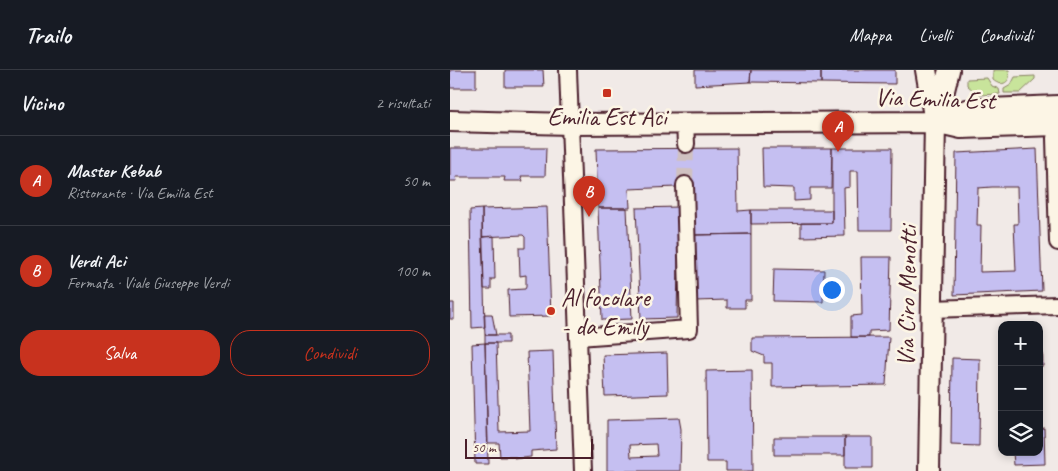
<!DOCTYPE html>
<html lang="it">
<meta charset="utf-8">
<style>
body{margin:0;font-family:Caveat,sans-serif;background:#20242c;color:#f1f3f6}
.controls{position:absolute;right:15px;bottom:15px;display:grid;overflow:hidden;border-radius:10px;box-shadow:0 2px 8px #0003}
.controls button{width:45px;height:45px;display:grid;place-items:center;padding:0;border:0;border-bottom:1px solid #363941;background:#171b24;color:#f1f3f6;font:25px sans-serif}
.scale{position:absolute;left:15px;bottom:12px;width:128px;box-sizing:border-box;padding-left:5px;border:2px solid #4a1f2b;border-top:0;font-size:14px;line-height:18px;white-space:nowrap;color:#4a1f2b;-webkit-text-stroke:4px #fcf5e5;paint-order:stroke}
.you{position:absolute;left:381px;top:219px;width:18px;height:18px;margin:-12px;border:4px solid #fff;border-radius:50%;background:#1a73e8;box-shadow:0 0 0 8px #1a73e833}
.badge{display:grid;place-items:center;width:32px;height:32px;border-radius:50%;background:#c8321e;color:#fff;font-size:16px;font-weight:700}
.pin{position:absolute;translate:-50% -41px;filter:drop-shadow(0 1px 2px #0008)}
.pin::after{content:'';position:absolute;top:26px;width:18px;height:15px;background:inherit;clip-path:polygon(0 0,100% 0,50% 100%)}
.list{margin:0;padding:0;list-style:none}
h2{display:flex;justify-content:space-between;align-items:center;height:65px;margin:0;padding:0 20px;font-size:21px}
h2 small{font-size:16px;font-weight:400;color:#9ea1a6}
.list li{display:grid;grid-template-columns:32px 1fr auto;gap:15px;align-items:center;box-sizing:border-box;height:90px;padding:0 20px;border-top:1px solid #363941}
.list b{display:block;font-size:19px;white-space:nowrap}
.list p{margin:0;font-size:16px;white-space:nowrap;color:#9ea1a6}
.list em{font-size:16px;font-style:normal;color:#9ea1a6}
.actions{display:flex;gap:10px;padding:15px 20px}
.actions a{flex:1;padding:11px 0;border:1px solid #c8321e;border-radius:20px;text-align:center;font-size:18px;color:#c8321e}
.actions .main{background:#c8321e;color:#fff}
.icon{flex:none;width:28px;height:28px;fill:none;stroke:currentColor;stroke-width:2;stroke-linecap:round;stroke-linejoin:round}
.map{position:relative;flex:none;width:608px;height:401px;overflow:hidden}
header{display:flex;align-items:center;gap:30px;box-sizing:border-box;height:70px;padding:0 25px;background:#171b24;border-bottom:1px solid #363941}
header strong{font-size:24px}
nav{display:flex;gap:28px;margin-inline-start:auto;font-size:18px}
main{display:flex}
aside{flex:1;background:#171b24}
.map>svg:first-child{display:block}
.green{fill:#c8e49b;stroke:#898263}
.building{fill:#c5bff1;stroke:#4a1f2b;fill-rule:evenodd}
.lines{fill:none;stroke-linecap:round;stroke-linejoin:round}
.minor-tunnel{stroke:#d0c1c1;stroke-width:16;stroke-dasharray:16 8;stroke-linecap:butt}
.minor-casing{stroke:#4a1f2b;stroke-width:20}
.tertiary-casing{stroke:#4a1f2b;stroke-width:24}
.minor{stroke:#fcf5e5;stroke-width:16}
.tertiary{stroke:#fcf5e5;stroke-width:20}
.poi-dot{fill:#c8321e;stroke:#fcf5e5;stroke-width:2}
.labels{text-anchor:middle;stroke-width:5;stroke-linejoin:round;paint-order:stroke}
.street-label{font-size:25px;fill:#4a1f2b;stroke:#fcf5e5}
.poi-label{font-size:25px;fill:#4a1f2b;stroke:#fcf5e5}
</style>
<header>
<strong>Trailo</strong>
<nav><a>Mappa</a><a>Livelli</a><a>Condividi</a></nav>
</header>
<main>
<aside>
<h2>Vicino<small>2 risultati</small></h2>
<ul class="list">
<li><span class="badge">A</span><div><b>Master Kebab</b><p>Ristorante · Via Emilia Est</p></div><em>50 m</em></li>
<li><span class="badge">B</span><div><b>Verdi Aci</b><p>Fermata · Viale Giuseppe Verdi</p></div><em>100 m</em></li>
</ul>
<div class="actions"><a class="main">Salva</a><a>Condividi</a></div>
</aside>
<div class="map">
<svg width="608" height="401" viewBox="0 0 608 401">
<rect width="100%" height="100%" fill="#f1eae7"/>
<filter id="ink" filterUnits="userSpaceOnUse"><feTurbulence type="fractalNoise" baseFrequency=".02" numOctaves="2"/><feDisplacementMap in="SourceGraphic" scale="10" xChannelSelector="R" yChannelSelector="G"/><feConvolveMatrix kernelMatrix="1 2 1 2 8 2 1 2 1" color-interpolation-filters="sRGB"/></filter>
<g filter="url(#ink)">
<!-- green -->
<path class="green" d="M543 0H559C562 12 552 18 543 10Z
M585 6V9L570 23H554V19L561 15 565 7Z
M537 8 542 16 549 19 550 24 528 25 517 15V9Z"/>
<!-- building -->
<path class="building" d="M0 0H26V18H0Z
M55 0H93L94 17H55Z
M245 0H301L300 12 245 15Z
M301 0H371V13L300 12Z
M371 0H445V14L371 13Z
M0 78H96L95 106H71L73 111H54L55 107H6L7 111H0Z
M287 78 288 141 301 140V164L244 165V112L227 113 226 117 179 119 180 138H148L146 79Z
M312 78H382L381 118H360V130L344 131V118L313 117Z
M382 78H442L441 160H409L408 101H400V117L394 118 395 166 351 167V153H382Z
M587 79 592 221 504 225 506 83ZM542 117H567L568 154H564L566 201 530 202 531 155H527L528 118Z
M97 137 101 246 59 247 58 220 75 219 76 217V205L70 206 69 178H75V167L73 165 32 167V139Z
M229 137 227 248 191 249 186 138Z
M148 138H177L182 249 152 250Z
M32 139 35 257 22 258 20 140Z
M301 140H382V153L301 154Z
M301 164V230H295V238H277V230L245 231 244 165Z
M44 166 45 209H41V219H34L32 167Z
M411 187H441L439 260 419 261V267H401V246L412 245Z
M324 199 374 200 373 232 323 231Z
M0 233H4V249H0Z
M34 244H42L46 265H35Z
M589 261H592L593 296H589Z
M35 265H58V273H35Z
M439 267 436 315 322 317V293H314V286L302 281V268Z
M35 273H46L49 362 80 361 77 282 103 281 106 379 81 381V387L65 389V387H50L49 373H38Z
M35 273 38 394H25L22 274Z
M217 283 218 324 155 326 153 285Z
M502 288 530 289 529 376 501 375Z
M302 300 303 401H276V392H257L256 301Z
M229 348 231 359 230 401H157V350ZM206 374 207 386 181 387 180 375Z
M594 358 595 394 564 395 563 382H589V359Z
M324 367H395V385H324Z
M395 367H422V398H395Z"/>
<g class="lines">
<!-- minor-tunnel -->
<path class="minor-tunnel" d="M235 115 236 74"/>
<!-- minor casing -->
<g class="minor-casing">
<path id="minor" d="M118 0 133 401
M235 53 236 74
M605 68 608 172
M481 239 608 235
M128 267 239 259 235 115"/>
</g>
<!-- tertiary casing -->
<g class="tertiary-casing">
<path id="tertiary" d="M476 0 485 52 479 401
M487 48 499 0
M0 51 120 54 485 52 511 58 608 55
M485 52 517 40 608 36"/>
</g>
<!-- minor -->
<use href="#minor" class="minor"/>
<!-- tertiary -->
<use href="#tertiary" class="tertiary"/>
</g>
</g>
<!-- markers -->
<g class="poi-dot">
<rect x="152" y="18" width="10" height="10" rx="2.5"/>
<circle cx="101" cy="241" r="5"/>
</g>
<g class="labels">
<!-- street labels -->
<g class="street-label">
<text transform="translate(485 28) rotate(2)" y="9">Via Emilia Est</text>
<text transform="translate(456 226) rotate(-89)" y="9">Via Ciro Menotti</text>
</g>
<!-- poi labels -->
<g class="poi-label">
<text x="157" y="55">Emilia Est Aci</text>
<text x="111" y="236" text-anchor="start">Al focolare<tspan x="111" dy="29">- da Emily</tspan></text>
</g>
</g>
</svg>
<div class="controls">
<button>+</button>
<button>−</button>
<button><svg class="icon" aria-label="layers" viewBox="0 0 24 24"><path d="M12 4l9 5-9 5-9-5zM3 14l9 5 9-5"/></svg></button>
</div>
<div class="scale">50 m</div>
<div class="you"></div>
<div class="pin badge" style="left:388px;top:82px">A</div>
<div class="pin badge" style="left:139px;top:147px">B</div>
</div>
</main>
